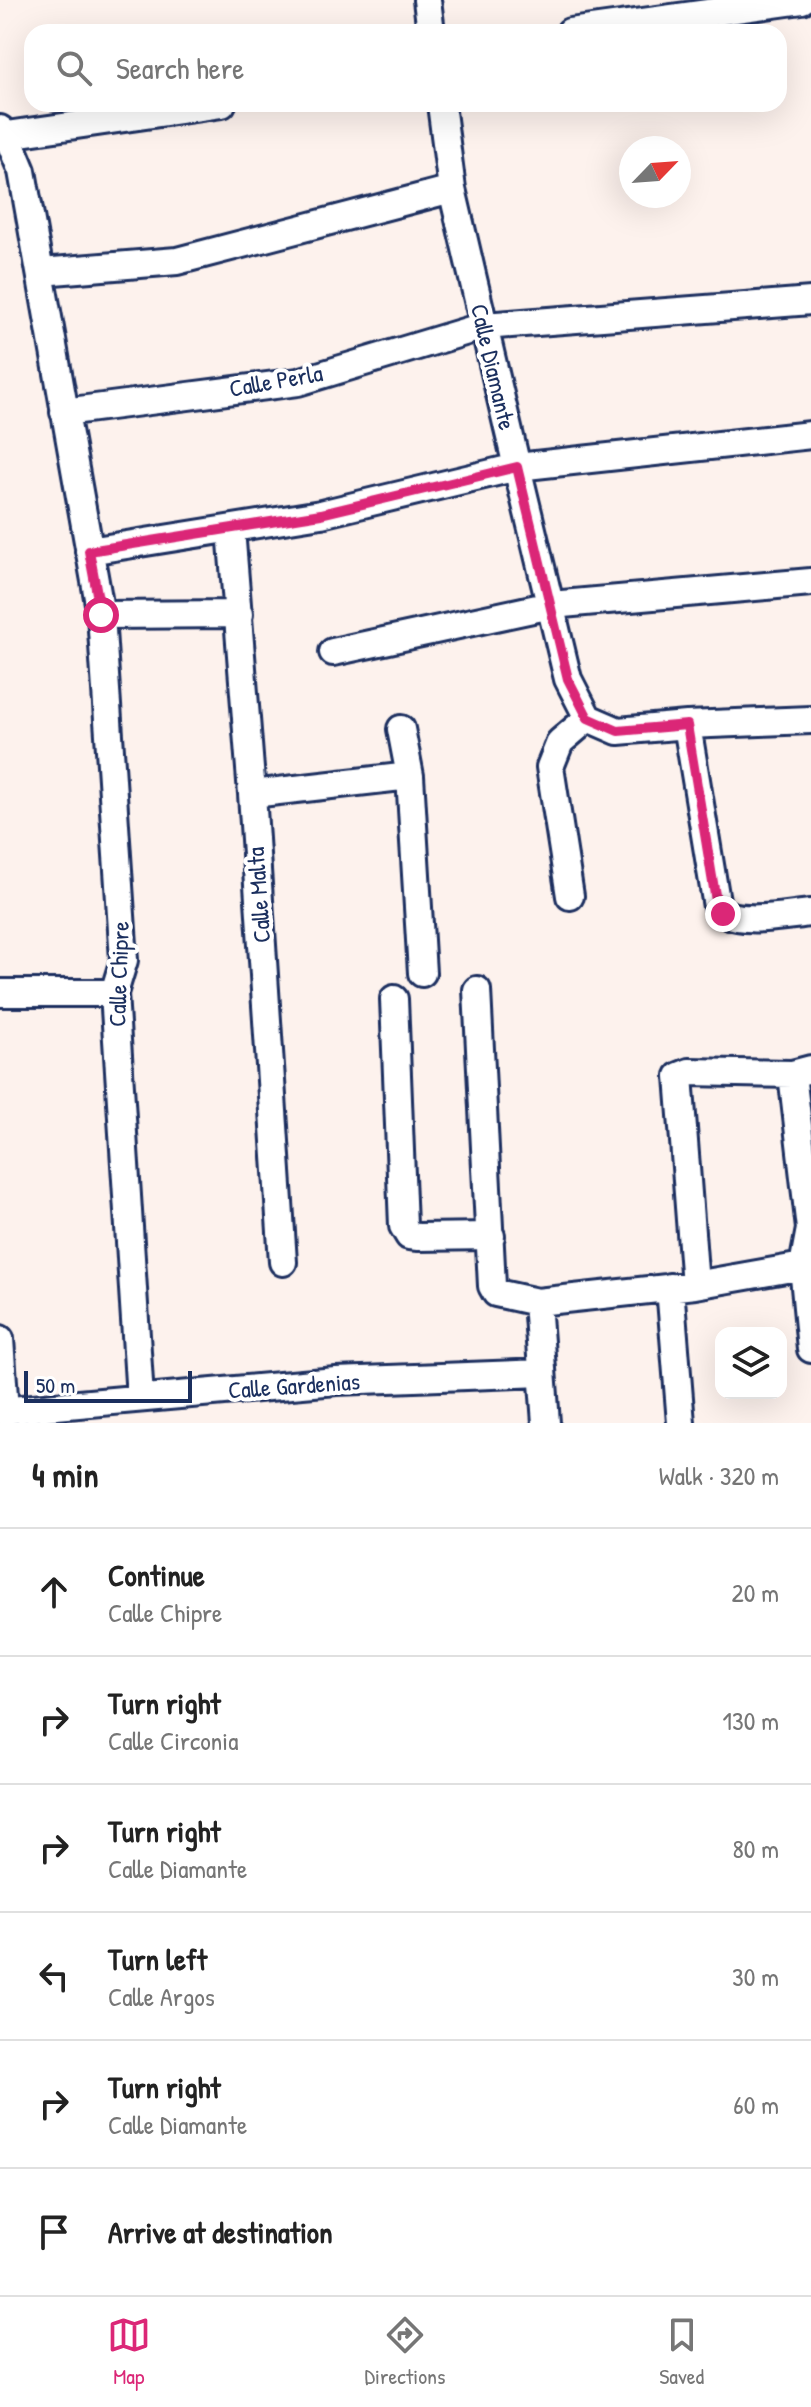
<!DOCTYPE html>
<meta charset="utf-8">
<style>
body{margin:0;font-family:"Patrick Hand",sans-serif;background:#f2f2f2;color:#222}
.controls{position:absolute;right:24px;bottom:24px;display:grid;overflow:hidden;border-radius:16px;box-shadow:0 8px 32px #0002}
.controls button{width:72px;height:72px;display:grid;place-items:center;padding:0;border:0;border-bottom:2px solid #e0e0e0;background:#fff;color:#222;font:40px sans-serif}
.compass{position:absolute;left:619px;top:136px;width:72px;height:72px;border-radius:50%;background:#fff;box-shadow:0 8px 32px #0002;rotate:65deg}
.scale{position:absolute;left:24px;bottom:20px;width:168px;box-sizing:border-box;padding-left:8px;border:4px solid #1b2f5e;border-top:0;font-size:22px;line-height:28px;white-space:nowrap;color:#1b2f5e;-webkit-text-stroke:6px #fff;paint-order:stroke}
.stop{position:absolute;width:24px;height:24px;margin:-18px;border:6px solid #db2777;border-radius:50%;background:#fff}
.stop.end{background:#db2777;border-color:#fff;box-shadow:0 2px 8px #0008}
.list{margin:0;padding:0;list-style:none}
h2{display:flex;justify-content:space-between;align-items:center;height:104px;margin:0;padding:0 32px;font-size:34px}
h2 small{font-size:26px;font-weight:400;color:#767676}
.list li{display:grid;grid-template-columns:52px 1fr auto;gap:24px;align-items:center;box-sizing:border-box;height:128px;padding:0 32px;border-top:2px solid #e0e0e0}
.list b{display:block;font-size:30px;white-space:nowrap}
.list p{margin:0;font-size:26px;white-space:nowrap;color:#767676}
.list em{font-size:26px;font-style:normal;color:#767676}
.icon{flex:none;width:44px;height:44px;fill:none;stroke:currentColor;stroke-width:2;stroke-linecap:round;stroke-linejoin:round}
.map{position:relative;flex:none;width:811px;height:1423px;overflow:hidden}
.search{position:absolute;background:#fff;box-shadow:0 8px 32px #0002;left:24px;right:24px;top:24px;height:88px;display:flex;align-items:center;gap:20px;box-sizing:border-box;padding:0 28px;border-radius:24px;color:#767676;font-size:30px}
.sheet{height:872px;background:#fff}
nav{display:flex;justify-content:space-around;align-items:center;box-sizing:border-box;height:112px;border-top:2px solid #e0e0e0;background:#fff;font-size:22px;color:#767676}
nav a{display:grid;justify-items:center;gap:4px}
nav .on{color:#db2777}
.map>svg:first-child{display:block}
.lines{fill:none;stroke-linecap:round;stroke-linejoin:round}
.minor-casing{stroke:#1b2f5e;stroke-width:32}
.minor{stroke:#fff;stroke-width:26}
.route{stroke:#db2777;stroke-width:10}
.labels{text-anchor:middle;stroke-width:8;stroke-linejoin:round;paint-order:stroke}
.street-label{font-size:24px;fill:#1b2f5e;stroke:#fff}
</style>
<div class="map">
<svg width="811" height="1423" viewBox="0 0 811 1423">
<rect width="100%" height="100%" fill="#fdf2ed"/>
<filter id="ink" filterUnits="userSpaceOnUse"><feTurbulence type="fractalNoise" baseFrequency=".0125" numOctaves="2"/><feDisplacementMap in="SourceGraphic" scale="16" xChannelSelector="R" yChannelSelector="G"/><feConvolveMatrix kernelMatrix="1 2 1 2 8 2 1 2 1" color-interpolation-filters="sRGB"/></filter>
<g filter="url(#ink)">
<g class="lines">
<!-- minor casing -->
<g class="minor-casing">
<path id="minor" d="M427 0 431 32
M570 32 802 0
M441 104 452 189 517 467 568 679 588 718
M0 129 7 135 22 171 101 615 124 960 114 993 140 1398
M7 135 222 104
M41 272 177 261 452 189
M64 412 298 382 484 326 811 301
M231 529 252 794 283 1262
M89 551 321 514 517 467 811 435
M101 615 239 614
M333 652 551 605 811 582
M588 718 618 731 687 725 811 720
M687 725 717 907C733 927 787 915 811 913
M401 729 410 776 422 973
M252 794 410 776
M570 896 550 767 560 742 588 718
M477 990 492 1286 496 1293 537 1302 695 1285 803 1266
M0 993H114
M394 999 403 1226 409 1236 418 1237 491 1236
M792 1074 810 1229 803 1266 811 1349
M695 1285 679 1076 689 1072 792 1074 811 1069
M670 1287 681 1423
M537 1302 546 1423
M0 1339 5 1411
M0 1411 336 1381 542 1373"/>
</g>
<!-- minor -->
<use href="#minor" class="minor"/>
</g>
</g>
<g class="lines" filter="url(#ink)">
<!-- route -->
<path class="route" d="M101 615 89 551 321 514 517 467 568 679 588 718 618 731 687 725 717 907 723 914"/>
</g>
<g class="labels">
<!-- street labels -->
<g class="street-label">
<text transform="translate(493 367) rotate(77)" y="8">Calle Diamante</text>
<text transform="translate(276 381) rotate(-10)" y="8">Calle Perla</text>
<text transform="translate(259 895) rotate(-94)" y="8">Calle Malta</text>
<text transform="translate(119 974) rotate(-88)" y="8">Calle Chipre</text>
<text transform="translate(294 1386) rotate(-4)" y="8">Calle Gardenias</text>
</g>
</g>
</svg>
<div class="controls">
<button><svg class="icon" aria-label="layers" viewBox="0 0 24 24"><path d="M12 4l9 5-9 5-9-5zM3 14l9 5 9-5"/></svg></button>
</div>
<svg class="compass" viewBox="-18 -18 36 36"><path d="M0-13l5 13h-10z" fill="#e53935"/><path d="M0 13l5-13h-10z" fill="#767676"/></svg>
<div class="scale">50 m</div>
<div class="stop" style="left:101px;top:615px"></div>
<div class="stop end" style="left:723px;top:914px"></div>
<div class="search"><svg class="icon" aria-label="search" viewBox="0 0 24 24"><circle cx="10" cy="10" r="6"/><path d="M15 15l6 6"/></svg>Search here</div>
</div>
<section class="sheet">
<h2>4 min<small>Walk · 320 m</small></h2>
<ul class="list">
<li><svg class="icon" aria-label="ahead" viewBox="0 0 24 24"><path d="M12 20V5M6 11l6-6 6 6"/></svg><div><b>Continue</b><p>Calle Chipre</p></div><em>20 m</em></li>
<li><svg class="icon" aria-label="right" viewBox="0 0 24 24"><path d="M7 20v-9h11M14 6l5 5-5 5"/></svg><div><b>Turn right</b><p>Calle Circonia</p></div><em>130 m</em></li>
<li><svg class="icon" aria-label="right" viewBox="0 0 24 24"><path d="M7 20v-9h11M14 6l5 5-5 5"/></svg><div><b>Turn right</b><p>Calle Diamante</p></div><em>80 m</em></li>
<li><svg class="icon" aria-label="left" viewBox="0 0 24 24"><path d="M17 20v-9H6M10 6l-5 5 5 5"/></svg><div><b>Turn left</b><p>Calle Argos</p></div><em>30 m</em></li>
<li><svg class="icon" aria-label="right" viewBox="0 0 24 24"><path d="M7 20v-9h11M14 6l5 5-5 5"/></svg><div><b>Turn right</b><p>Calle Diamante</p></div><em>60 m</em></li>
<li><svg class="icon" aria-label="arrive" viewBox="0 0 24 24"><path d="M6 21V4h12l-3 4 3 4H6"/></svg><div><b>Arrive at destination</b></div></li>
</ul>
</section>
<nav>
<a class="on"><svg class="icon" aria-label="map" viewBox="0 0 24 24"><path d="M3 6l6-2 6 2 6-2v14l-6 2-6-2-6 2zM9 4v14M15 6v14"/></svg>Map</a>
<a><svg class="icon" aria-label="directions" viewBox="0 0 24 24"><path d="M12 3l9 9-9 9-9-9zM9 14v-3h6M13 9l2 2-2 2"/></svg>Directions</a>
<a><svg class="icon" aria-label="saved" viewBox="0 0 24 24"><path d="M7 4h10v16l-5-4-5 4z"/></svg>Saved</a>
</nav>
